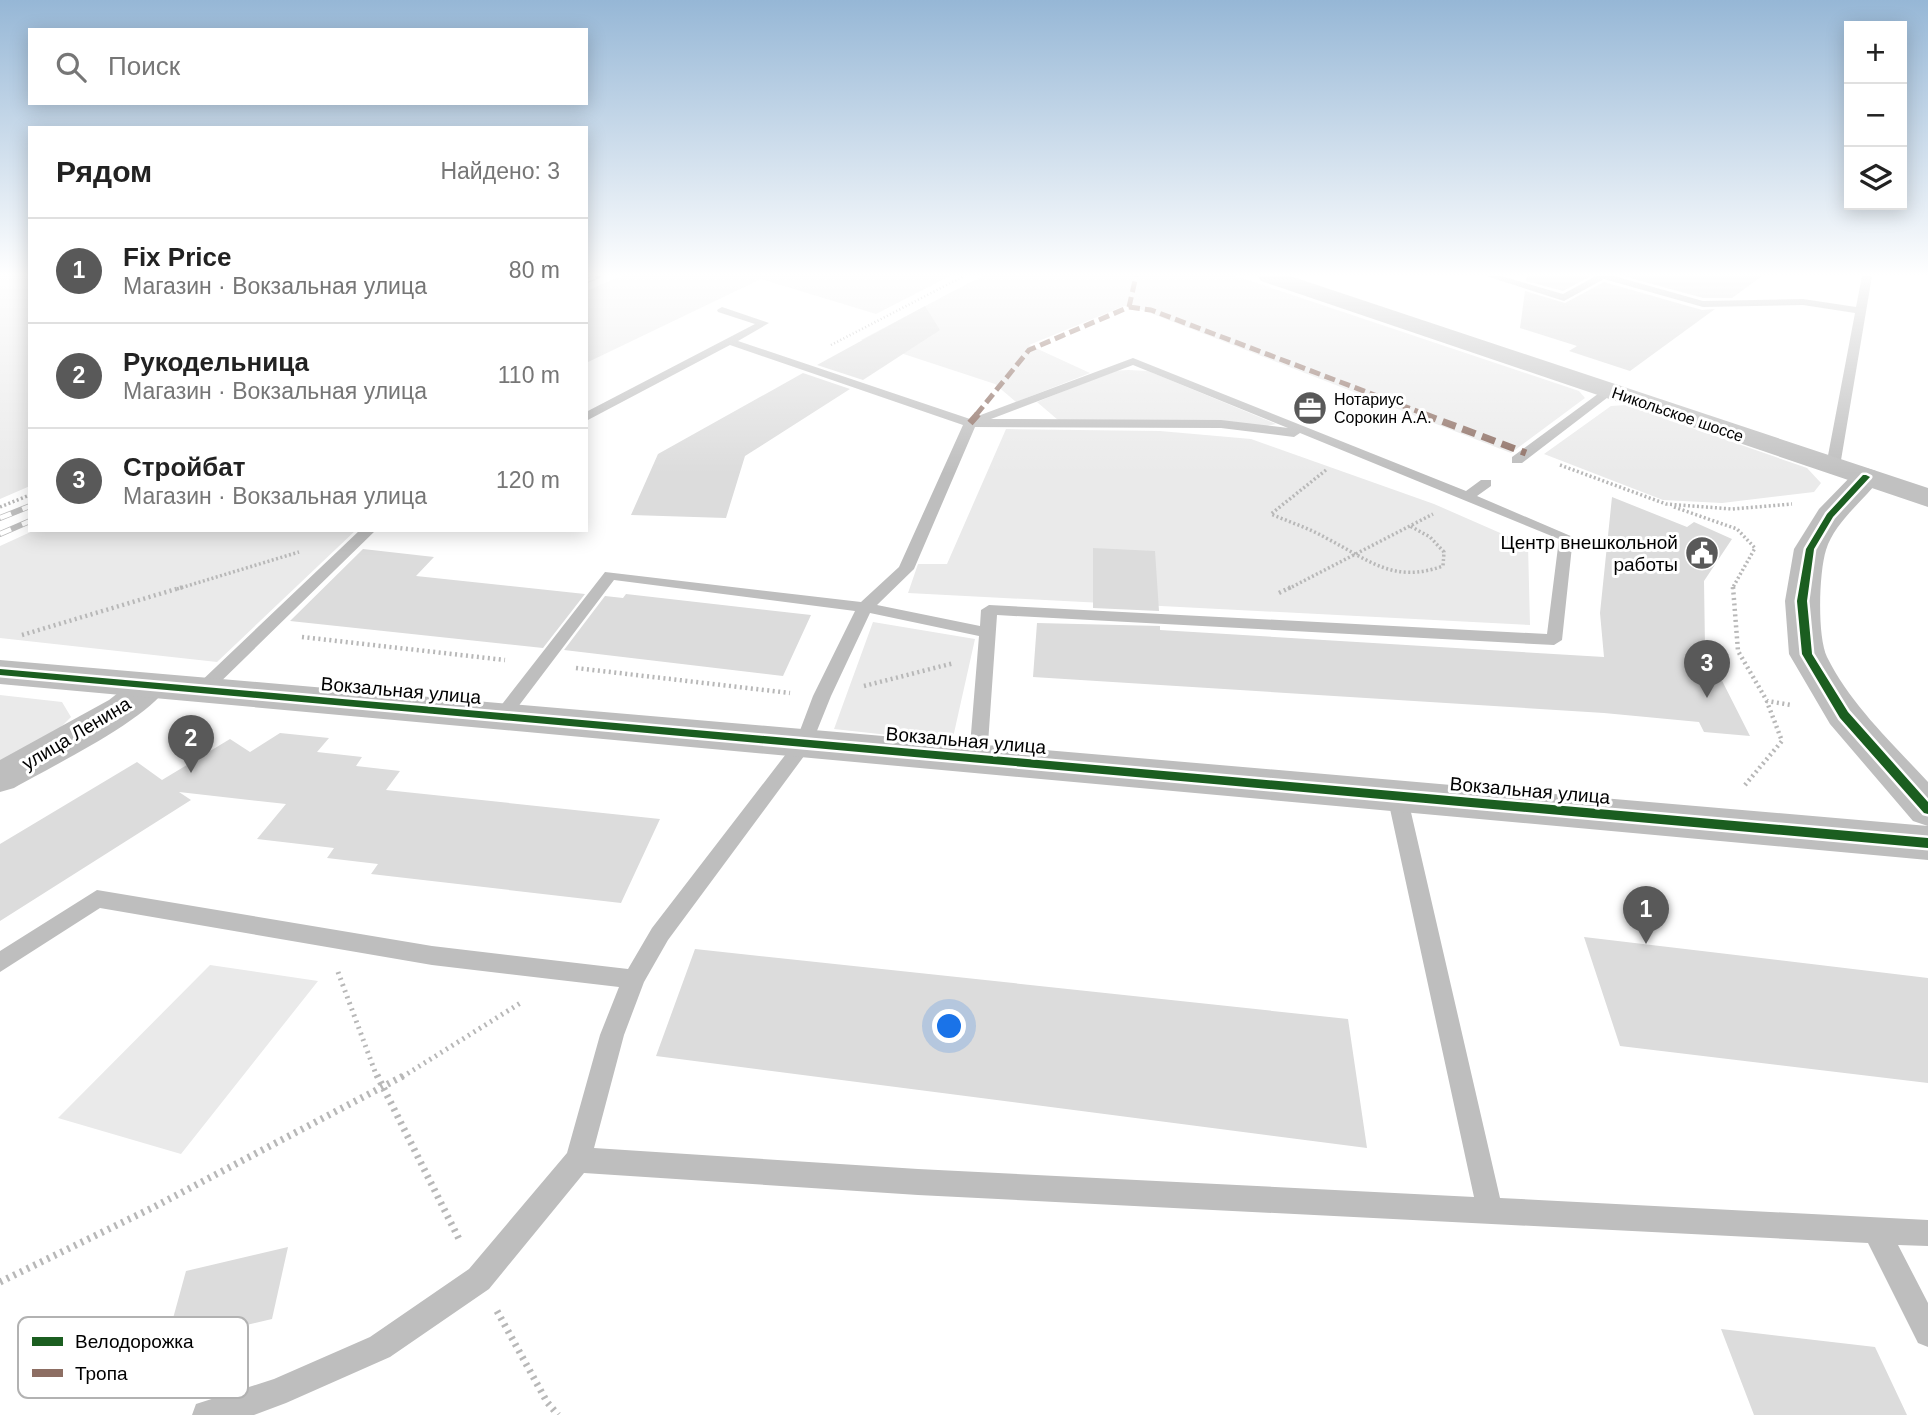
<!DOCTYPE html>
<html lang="ru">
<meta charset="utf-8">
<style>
body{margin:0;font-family:Helvetica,sans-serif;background:#f6f6f6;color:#222}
.controls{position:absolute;right:21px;top:21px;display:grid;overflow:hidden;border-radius:0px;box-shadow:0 4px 18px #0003}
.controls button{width:63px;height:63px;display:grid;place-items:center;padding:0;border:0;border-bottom:2px solid #e0e0e0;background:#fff;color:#222;font:35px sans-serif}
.you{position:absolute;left:950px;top:1027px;width:24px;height:24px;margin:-18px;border:5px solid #fff;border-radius:50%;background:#1a73e8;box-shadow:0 0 0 10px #1a73e833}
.badge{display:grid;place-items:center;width:46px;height:46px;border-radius:50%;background:#595959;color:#fff;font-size:23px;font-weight:700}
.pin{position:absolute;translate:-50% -58px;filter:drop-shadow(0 2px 4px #0008)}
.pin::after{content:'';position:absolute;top:37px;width:24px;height:21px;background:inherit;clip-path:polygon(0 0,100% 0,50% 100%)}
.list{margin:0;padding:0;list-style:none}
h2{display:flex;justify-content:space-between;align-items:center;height:91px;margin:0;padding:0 28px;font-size:30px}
h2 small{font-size:23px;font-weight:400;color:#767676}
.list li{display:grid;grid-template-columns:46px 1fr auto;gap:21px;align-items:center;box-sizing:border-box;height:105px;padding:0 28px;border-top:2px solid #e0e0e0}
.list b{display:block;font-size:26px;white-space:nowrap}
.list p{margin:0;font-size:23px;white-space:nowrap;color:#767676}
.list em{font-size:23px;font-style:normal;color:#767676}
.icon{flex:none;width:38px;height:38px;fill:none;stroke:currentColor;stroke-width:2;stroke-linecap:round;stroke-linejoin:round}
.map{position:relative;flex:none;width:1928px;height:1415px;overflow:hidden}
.search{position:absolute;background:#fff;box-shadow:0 4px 18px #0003;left:28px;top:28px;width:560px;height:77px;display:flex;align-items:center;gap:18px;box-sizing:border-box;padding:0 24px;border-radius:0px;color:#767676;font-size:26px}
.panel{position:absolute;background:#fff;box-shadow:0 4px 18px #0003;left:28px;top:126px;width:560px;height:406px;border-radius:0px}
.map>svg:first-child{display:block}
.green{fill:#eaeaea}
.building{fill:#dcdcdc}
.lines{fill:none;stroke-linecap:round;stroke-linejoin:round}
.path-far4{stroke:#b8b8b8;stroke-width:2.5;stroke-dasharray:1 2.5;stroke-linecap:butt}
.path-far3{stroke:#b8b8b8;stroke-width:3.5;stroke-dasharray:2 2.5;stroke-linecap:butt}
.path-far2{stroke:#b8b8b8;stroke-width:4.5;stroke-dasharray:2 3.5;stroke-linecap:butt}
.path-far1{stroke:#b8b8b8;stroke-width:5;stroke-dasharray:2 4.5;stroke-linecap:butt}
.path{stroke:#b8b8b8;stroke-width:7;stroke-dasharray:2.5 5;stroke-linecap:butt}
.service{fill:#bebebe;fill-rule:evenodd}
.minor{fill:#bebebe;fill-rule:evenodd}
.tertiary{fill:#bebebe;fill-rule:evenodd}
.secondary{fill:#c1c1c1;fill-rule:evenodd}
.rail-far1-casing{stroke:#bdbdbd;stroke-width:5}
.rail-casing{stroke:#bdbdbd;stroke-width:6}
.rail-far1{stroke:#fff;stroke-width:3.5;stroke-dasharray:10;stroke-linecap:butt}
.rail{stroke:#fff;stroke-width:4.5;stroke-dasharray:12;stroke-linecap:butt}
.quiet-far1{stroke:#8d6e63;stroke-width:5;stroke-dasharray:11 5;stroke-linecap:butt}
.quiet{stroke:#8d6e63;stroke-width:7;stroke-dasharray:14 7;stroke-linecap:butt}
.cycleway-casing{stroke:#fff;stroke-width:5}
.cycleway{fill:#1b5e20;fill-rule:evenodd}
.labels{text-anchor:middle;stroke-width:6;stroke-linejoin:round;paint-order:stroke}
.far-poi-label{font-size:16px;fill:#000;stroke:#fff;text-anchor:start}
.far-street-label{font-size:16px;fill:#000;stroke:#fff}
.poi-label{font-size:19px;fill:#000;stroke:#fff;text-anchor:end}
.street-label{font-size:19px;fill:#000;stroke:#fff}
.key{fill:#fff;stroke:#b2b2b2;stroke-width:2}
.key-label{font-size:19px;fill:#000}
</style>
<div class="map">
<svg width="1928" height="1415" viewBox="0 0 1928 1415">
<rect width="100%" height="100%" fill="#fff"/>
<!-- green -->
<path class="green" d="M0 276H30V486L0 499Z
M621 276H950L876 314 761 279 586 363V291Z
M982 276H1236L1579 391 1585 398 1511 453 1132 306H1124L1029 345 1090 373 1016 402 995 384 861 340Z
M1128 370 1148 371 1276 424 1262 427 1058 420 1037 402 1113 371Z
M1626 405 1807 468 1821 483 1814 492 1722 503 1663 500 1544 454 1611 406Z
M1006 429 1160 431 1251 439 1434 504 1528 545 1530 625 908 593 918 564H947Z
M35 530H356L217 662 0 638V546Z
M873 622 975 639 952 742 834 729Z
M0 695 62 702 71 717 53 735 0 765Z
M210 965 318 981 181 1154 58 1118Z"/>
<!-- building -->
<path class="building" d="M1527 276H1591L1563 291 1526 281Z
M1623 276H1762L1732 298H1703Z
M1604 282 1702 310 1715 309 1630 371 1569 351 1577 346 1520 328 1525 291 1565 303Z
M925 306 940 330 863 380 817 365Z
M803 373 850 389 745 456 726 518 631 515 658 454Z
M1612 497 1687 527 1694 522 1732 539 1704 581 1705 647 1750 736 1704 732 1699 722 1604 713 1033 677 1037 623 1160 626V630L1604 657 1600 613Z
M1093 548 1155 551 1159 611 1093 608Z
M363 549 434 557 416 576 585 594 543 648 290 621Z
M626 594 811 615 783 676 564 650 605 596 623 598Z
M280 733 329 738 317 752 362 757 356 766 400 771 386 790 660 819 621 903 371 874 378 864 327 858 334 848 257 839 286 804 179 792 191 800 0 921V844L137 762 162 780 230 739 250 752Z
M1584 937 1928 978V1083L1620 1046Z
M695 949 1348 1019 1367 1148 656 1056Z
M288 1247 272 1319 166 1344 186 1271Z
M1721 1329 1875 1347 1907 1415H1754Z"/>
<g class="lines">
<!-- path-far4 -->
<path class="path-far4" d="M831 345 964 276"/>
<!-- path-far3 -->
<path class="path-far3" d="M1560 465 1666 504 1732 509 1792 504
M1326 470 1271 514C1289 522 1309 528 1326 538 1369 560 1393 584 1443 566L1444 552 1430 537 1410 526
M0 507 30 495
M1674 507 1737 529 1755 548 1732 589
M177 589 299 552
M1288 589 1433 514"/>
<!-- path-far2 -->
<path class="path-far2" d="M1733 587 1738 651 1767 701 1791 705
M1279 593 1291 587
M22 635 183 587
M302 637 505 660
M576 668 790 693
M864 686 954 663
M1745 785 1782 741 1767 702"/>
<!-- path-far1 -->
<path class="path-far1" d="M338 972 377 1077
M402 1077 522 1002"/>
<!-- path -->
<path class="path" d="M377 1075 460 1241
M0 1282 154 1207 405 1075
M497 1311 547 1402 558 1415"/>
<!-- service -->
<path class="service" d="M1486 276H1501L1563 294 1596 276H1614L1703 301 1803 299 1856 307 1862 276H1872L1840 466 1833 470 1826 466 1855 313 1803 305 1703 307 1604 279 1564 301Z
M722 307 769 323 738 341 970 419 1133 358 1466 491 1481 480H1491V486L1477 496 1573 537 1562 640 1554 645 997 615 987 758 985 763H971L969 758 979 636 870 613 831 696 810 748 668 940 644 982 624 1035 594 1148 918 1169 1474 1197 1387 795 1390 790H1404L1407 795 1500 1198 1928 1220V1246L1898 1245 1928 1303V1347L1918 1343 1868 1243 918 1195 584 1173 489 1289 390 1357 286 1403 254 1415H192L196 1404 274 1379 370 1337 469 1269 567 1153 600 1035 619 987 432 965 100 908 0 972V951L97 890 432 946 628 969 652 928 796 741 813 696 855 611 614 580 508 720H496L493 716 496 712 605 572 861 602 899 567 963 425 730 345 586 421V412L755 324 718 312 717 310ZM1133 365 1288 428 1221 420 991 419ZM975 427 1221 428 1294 437 1300 433 1559 539 1547 634 989 605 981 610 980 626 877 605 914 569Z
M1606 388 1616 391 1522 463H1512V457Z
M360 530H376L208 694H196L193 690 196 686Z"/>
<!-- minor -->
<path class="minor" d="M150 674 163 678 168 686C146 721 52 766 14 788L0 792V760L109 700 137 678Z"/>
<!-- tertiary -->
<path class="tertiary" d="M1866 468 1876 471 1881 477C1864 501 1835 521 1826 550 1819 572 1817 636 1827 657 1851 705 1892 743 1928 782V860L0 684V660L1928 826 1913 821 1830 724 1789 654 1785 601 1794 549 1819 509 1856 471Z"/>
<!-- secondary -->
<path class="secondary" d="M1258 276H1290L1928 488V507L1261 281Z"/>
<!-- rail-far1 casing -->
<g class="rail-far1-casing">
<path id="rail-far1" d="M586 281 598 276"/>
</g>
<!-- rail casing -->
<g class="rail-casing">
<path id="rail" d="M0 518 30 506
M0 534 30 521"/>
</g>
<!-- rail-far1 -->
<use href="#rail-far1" class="rail-far1"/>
<!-- rail -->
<use href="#rail" class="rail"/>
<!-- quiet-far1 -->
<path class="quiet-far1" d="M1129 307 1151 310 1427 415
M976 415 1029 350 1129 307 1136 276"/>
<!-- quiet -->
<path class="quiet" d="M1423 414 1526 453
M970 423 978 414"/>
<!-- cycleway casing -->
<g class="cycleway-casing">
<path id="cycleway" d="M1863 475H1866L1870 477 1833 517 1814 549 1807 601 1812 654 1848 712 1928 802V814L1924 813 1840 718 1802 654 1797 601 1806 549 1827 514Z
M0 669 1928 838V848L0 675Z"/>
</g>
<!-- cycleway -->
<use href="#cycleway" class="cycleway"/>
</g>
<!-- sky -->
<linearGradient id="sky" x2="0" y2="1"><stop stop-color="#96b7d6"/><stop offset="0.58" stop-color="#fff"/><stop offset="1" stop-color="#fff" stop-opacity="0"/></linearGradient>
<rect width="1928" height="474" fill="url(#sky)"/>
<!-- icons -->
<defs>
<g id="office-disc" transform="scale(1.75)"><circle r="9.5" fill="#595959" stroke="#fff"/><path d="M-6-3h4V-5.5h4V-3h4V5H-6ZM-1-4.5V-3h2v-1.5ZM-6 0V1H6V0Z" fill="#fff"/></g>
<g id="civic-disc" transform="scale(1.75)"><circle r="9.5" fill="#595959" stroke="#fff"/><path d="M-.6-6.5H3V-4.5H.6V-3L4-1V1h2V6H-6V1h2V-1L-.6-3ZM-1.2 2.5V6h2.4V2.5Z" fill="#fff"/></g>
</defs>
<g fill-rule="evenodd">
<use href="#office-disc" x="1310" y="408"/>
<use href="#civic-disc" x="1702" y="553"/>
</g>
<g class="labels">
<!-- far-poi labels -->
<g class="far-poi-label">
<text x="1334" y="405">Нотариус<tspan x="1334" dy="18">Сорокин А.А.</tspan></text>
</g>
<!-- far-street labels -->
<g class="far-street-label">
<text transform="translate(1678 414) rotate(19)" y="6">Никольское шоссе</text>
</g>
<!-- poi labels -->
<g class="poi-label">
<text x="1678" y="549">Центр внешкольной<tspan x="1678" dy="22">работы</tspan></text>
</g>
<!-- street labels -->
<g class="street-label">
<text transform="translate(401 690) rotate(5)" y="7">Вокзальная улица</text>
<text transform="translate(76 733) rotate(-31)" y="7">улица Ленина</text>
<text transform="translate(966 740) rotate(5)" y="7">Вокзальная улица</text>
<text transform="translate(1530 790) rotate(5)" y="7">Вокзальная улица</text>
</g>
</g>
<!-- legend -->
<rect x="18" y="1317" width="230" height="81" rx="10" class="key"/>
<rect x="32" y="1337" width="31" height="9" fill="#1b5e20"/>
<rect x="32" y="1369" width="31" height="8" fill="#8d6e63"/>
<g class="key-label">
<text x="75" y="1348">Велодорожка</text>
<text x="75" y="1380">Тропа</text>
</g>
</svg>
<div class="controls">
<button>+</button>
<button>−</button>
<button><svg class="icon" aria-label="layers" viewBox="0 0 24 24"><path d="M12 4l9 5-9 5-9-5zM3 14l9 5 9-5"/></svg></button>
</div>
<div class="you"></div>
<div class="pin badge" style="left:1646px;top:944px">1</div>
<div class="pin badge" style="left:191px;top:773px">2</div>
<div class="pin badge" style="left:1707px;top:698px">3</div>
<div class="search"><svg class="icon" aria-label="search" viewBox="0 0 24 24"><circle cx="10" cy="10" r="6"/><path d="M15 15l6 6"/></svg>Поиск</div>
<section class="panel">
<h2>Рядом<small>Найдено: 3</small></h2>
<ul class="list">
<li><span class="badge">1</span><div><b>Fix Price</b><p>Магазин · Вокзальная улица</p></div><em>80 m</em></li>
<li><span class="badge">2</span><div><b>Рукодельница</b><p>Магазин · Вокзальная улица</p></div><em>110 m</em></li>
<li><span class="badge">3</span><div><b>Стройбат</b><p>Магазин · Вокзальная улица</p></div><em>120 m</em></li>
</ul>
</section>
</div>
